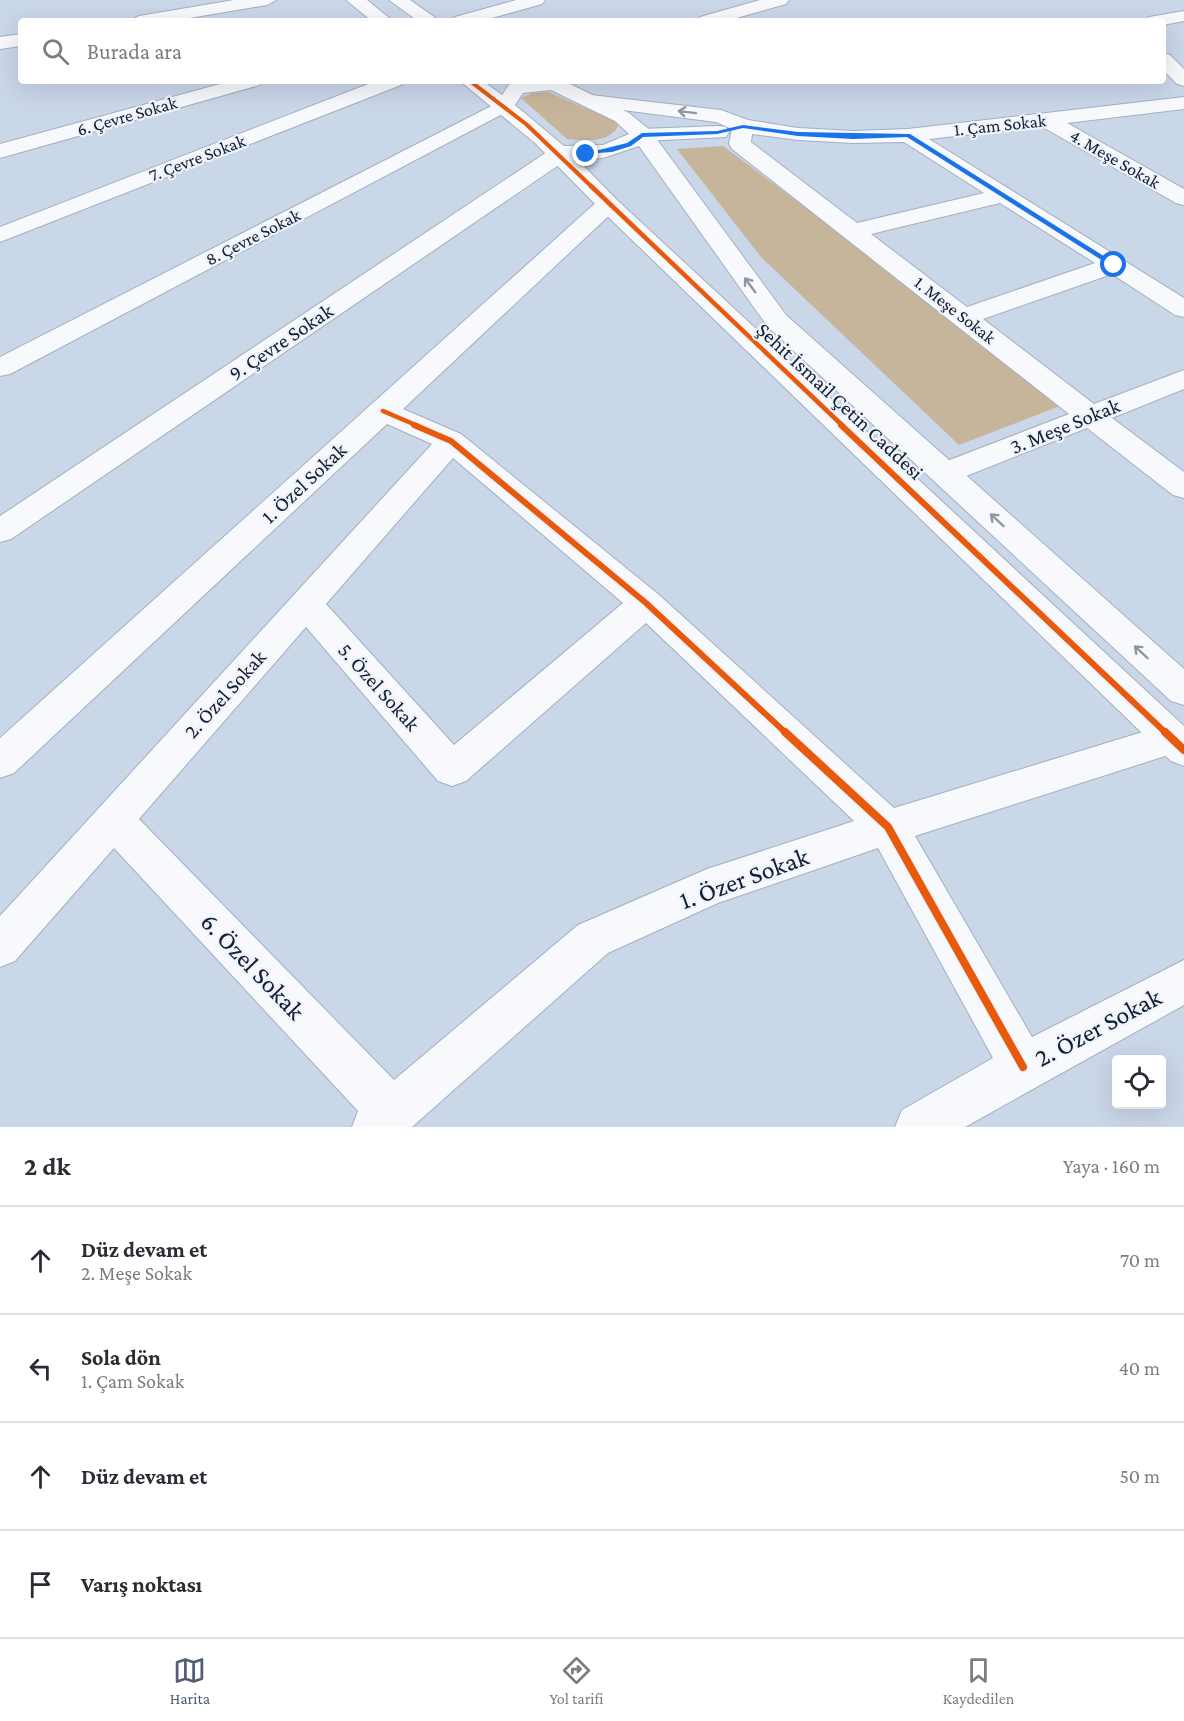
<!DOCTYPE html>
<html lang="tr">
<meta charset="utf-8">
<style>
body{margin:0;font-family:"Crimson Pro",serif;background:#f2f2f3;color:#2b2b33}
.controls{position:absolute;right:18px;bottom:18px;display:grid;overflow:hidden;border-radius:6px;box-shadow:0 6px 24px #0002}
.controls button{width:54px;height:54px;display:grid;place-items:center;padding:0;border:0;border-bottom:2px solid #e1e1e2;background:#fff;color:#2b2b33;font:30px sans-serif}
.stop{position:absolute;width:18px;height:18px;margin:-14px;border:4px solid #1a73e8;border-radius:50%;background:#fff}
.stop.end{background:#1a73e8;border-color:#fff;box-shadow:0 2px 6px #0008}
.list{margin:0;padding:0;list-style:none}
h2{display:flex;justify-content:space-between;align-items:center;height:78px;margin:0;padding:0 24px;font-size:26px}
h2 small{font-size:20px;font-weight:400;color:#7c7c81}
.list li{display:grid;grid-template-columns:39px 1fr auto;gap:18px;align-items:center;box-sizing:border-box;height:108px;padding:0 24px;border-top:2px solid #e1e1e2}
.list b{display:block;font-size:22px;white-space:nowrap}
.list p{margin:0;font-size:20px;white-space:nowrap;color:#7c7c81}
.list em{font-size:20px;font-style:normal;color:#7c7c81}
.icon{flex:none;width:33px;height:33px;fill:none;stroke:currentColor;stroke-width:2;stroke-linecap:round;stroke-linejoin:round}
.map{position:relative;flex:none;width:1184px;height:1127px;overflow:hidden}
.search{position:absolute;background:#fff;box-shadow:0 6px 24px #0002;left:18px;right:18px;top:18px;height:66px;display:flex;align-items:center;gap:15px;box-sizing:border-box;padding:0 21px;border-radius:6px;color:#7c7c81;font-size:22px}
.sheet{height:510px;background:#fff}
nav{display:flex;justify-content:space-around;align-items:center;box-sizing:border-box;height:84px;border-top:2px solid #e1e1e2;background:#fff;font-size:16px;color:#7c7c81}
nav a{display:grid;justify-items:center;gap:3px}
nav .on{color:#515f73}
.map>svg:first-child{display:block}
.green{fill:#c7b59b}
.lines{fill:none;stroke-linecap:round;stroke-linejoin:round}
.street-casing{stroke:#a2afc0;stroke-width:2}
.secondary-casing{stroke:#a2afc0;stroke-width:2}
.street{fill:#f7f9fc;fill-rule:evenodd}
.secondary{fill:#f7f9fc;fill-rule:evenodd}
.cycleway-far3-casing{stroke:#f0f4fa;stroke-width:6}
.cycleway-far2-casing{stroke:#f0f4fa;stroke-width:8}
.cycleway-far1-casing{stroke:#f0f4fa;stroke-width:10}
.cycleway-casing{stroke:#f0f4fa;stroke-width:11}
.cycleway-far3{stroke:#e8590c;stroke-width:4}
.cycleway-far2{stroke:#e8590c;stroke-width:4.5}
.cycleway-far1{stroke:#e8590c;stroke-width:6}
.cycleway{stroke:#e8590c;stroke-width:8}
.oneway{stroke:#8f97a2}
.route{fill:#1a73e8}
.labels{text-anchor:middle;stroke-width:4.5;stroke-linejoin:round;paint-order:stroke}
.far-street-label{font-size:18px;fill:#101f33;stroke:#f0f4fa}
.street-label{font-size:21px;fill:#101f33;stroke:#f0f4fa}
.near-street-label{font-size:26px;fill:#101f33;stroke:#f0f4fa}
</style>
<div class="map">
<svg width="1184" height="1127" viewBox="0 0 1184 1127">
<rect width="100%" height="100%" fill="#cad7e9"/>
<!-- green -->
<path class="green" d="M548 92 615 121 618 126C609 144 584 140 567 139L521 98 532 93Z
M723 146 1068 403 959 445 761 257 677 149Z"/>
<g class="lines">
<!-- street casing -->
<g class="street-casing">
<path id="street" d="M234 0H276L267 5 172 21H130L139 16Z
M516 0H545L542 4 481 21H452L455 17Z
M760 0H789L786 4 726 21H697L700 17Z
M1184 11V21L1163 25V21H1146L1149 17Z
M21 34V46L0 49V37Z
M1163 53 1170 55 1184 69V86L1177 84 1163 70Z
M231 81H263L260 85 0 158V144Z
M376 81H404L401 85 0 242V227Z
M591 95 721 110 748 120 798 128 853 131 908 129 1184 97V109L1067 123 1184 189V205L1176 203 1041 126 929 139 1184 298V317L1175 315 1112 274 983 319 1094 404 1184 370V389L1112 418 1184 472V498L1173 495 1087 428 956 480 945 483 934 480 930 473 934 466 1069 414 732 149 729 144 732 129 716 122 584 105 581 101 584 97ZM752 134 798 140 853 143 904 142 984 193 857 223 751 142ZM1000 203 1095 263 967 307 871 234Z
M505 99 512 101 515 105 512 109 10 374 0 376V357Z
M718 126 726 127 729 132 726 137 642 141 634 140 631 135 634 130 642 129Z
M561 146 569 148 572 153 569 158 11 539 0 542V516L553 148Z
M608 197 616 199 620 204 616 209 403 409 461 434 658 594 894 808 1172 723 1184 728V750L915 836 1032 1037 1184 960V1005L965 1127H895L902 1110 993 1058 878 848 718 903 608 953 412 1127H352L358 1111 114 848 15 961 0 967V916L432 444 387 424 14 773 0 778V738L600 199ZM453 458 623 603 454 745 326 604ZM646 623 854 821 707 869 578 925 394 1080 139 819 306 627 438 781 452 786 466 781Z"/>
</g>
<!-- secondary casing -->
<g class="secondary-casing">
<path id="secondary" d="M346 0H367L393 21H372Z
M389 0H410L440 21H418Z
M460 81H483L502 95 510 83 517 81H564L629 113 650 130 786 315 1184 669V705L1171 701 768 327 639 146 603 158 578 160 616 199 1184 726V766L1171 761 600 209 535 143ZM551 90 615 121 629 134 603 145 564 146 515 105 523 93Z"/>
</g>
<!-- street -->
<use href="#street" class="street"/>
<!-- secondary -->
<use href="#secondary" class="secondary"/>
<!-- cycleway-far3 casing -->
<g class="cycleway-far3-casing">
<path id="cycleway-far3" d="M470 81 526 124 592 187"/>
</g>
<!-- cycleway-far2 casing -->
<g class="cycleway-far2-casing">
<path id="cycleway-far2" d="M591 186 843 426
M383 411 418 426"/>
</g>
<!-- cycleway-far1 casing -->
<g class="cycleway-far1-casing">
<path id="cycleway-far1" d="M414 425 451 441 646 603 787 734
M841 425 1167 734"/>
</g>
<!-- cycleway casing -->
<g class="cycleway-casing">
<path id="cycleway" d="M785 732 888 827 1023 1067
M1165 732 1184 750"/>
</g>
<!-- cycleway-far3 -->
<use href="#cycleway-far3" class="cycleway-far3"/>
<!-- cycleway-far2 -->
<use href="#cycleway-far2" class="cycleway-far2"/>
<!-- cycleway-far1 -->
<use href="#cycleway-far1" class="cycleway-far1"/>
<!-- cycleway -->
<use href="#cycleway" class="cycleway"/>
</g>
<!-- one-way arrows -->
<defs><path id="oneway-shaft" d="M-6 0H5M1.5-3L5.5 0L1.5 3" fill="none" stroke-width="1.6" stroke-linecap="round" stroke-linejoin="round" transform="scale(1.5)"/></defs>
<g class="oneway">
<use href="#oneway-shaft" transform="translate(687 112) rotate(-173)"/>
<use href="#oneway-shaft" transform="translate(750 285) rotate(-126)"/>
<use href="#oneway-shaft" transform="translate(997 520) rotate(-137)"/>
<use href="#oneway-shaft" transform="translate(1141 652) rotate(-137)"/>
</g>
<!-- route -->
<path class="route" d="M743 125 798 132 910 134 1118 265 1111 266 907 137 853 139 798 136 743 128 717 134 643 137 631 146 612 152 583 154 627 143 642 133 717 131Z"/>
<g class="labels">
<!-- far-street labels -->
<g class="far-street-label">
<text transform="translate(127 116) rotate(-16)" y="6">6. Çevre Sokak</text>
<text transform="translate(1000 125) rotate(-6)" y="6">1. Çam Sokak</text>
<text transform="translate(197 158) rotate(-21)" y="6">7. Çevre Sokak</text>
<text transform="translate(1115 159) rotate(30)" y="6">4. Meşe Sokak</text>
<text transform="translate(253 237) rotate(-27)" y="6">8. Çevre Sokak</text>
<text transform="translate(955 310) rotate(38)" y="6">1. Meşe Sokak</text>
</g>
<!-- street labels -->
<g class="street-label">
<text transform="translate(281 342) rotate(-34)" y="7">9. Çevre Sokak</text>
<text transform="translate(840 401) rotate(43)" y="7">Şehit İsmail Çetin Caddesi</text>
<text transform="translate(1065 426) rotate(-22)" y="7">3. Meşe Sokak</text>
<text transform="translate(304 483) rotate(-43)" y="7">1. Özel Sokak</text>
<text transform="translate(379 687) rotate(48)" y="7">5. Özel Sokak</text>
<text transform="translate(225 694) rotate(-48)" y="7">2. Özel Sokak</text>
</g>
<!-- near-street labels -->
<g class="near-street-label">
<text transform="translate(744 878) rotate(-20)" y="9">1. Özer Sokak</text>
<text transform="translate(253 966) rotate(46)" y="9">6. Özel Sokak</text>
<text transform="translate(1098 1027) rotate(-28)" y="9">2. Özer Sokak</text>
</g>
</g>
</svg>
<div class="controls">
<button><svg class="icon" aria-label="locate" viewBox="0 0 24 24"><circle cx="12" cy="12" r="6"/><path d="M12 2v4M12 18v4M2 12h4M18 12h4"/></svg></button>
</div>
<div class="stop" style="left:1114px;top:265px"></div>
<div class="stop end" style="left:586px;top:154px"></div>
<div class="search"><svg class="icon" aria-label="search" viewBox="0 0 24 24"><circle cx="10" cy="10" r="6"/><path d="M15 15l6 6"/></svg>Burada ara</div>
</div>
<section class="sheet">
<h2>2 dk<small>Yaya · 160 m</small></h2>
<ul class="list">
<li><svg class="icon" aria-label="ahead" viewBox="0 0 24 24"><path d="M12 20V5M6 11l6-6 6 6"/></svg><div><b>Düz devam et</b><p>2. Meşe Sokak</p></div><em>70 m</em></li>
<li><svg class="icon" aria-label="left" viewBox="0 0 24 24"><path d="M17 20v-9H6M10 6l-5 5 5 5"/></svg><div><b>Sola dön</b><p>1. Çam Sokak</p></div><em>40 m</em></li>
<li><svg class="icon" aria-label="ahead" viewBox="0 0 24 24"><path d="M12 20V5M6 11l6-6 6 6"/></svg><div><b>Düz devam et</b></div><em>50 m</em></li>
<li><svg class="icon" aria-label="arrive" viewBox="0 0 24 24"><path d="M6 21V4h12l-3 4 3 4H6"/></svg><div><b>Varış noktası</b></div></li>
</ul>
</section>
<nav>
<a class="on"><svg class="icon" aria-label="map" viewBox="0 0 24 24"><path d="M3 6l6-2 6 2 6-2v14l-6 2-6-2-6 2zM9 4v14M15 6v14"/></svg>Harita</a>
<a><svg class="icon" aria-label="directions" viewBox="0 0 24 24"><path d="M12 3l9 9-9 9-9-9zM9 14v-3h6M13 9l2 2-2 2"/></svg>Yol tarifi</a>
<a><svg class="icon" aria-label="saved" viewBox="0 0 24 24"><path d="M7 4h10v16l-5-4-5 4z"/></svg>Kaydedilen</a>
</nav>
